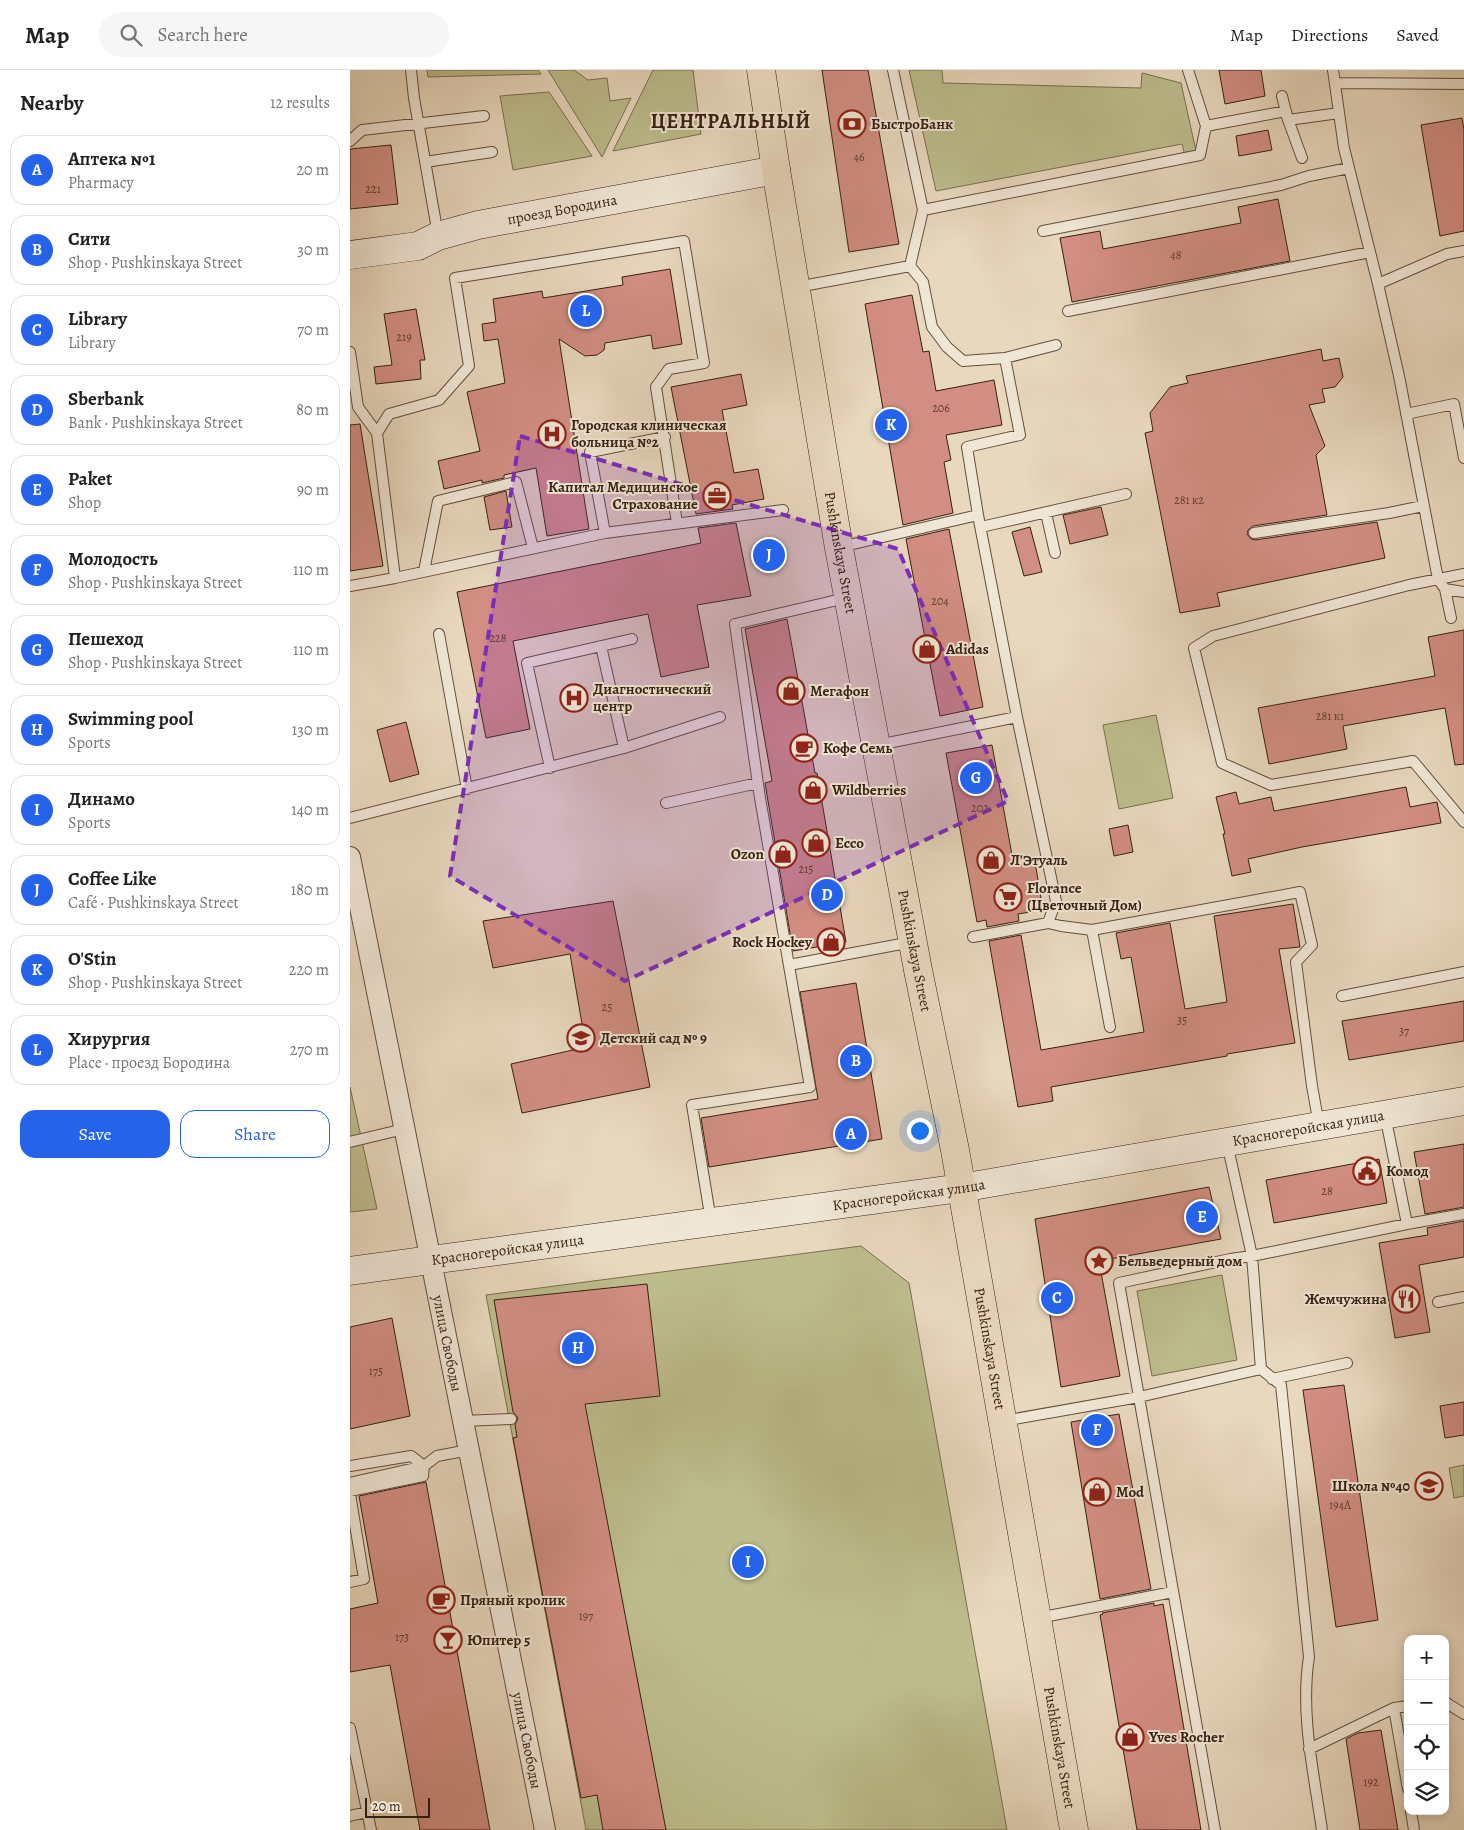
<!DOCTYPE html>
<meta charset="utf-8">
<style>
body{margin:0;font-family:Alegreya,serif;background:#f6f6f6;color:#222}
.controls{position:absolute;right:15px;bottom:15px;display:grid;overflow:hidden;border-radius:10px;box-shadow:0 2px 12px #0003}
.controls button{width:45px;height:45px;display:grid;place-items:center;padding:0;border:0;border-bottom:1px solid #e0e0e0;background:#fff;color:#222;font:25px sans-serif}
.scale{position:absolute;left:15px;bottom:12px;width:65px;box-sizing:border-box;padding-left:5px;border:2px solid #362113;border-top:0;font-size:14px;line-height:18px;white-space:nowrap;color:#362113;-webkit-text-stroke:4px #f0e6d5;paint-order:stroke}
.you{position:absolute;left:569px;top:1060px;width:18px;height:18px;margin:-12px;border:4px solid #fff;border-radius:50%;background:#1a73e8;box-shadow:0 0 0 8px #1a73e833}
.badge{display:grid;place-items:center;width:32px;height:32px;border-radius:50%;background:#2563eb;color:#fff;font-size:16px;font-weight:700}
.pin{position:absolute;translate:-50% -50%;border:2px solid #fff;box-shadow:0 1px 5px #0006}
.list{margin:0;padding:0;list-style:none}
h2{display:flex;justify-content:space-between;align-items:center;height:65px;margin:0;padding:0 20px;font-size:21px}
h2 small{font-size:16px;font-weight:400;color:#767676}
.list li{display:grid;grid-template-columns:32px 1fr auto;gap:15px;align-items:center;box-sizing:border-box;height:70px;margin:0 10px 10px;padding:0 10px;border:1px solid #e0e0e0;border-radius:15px}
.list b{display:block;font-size:19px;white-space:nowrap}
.list p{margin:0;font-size:16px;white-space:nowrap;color:#767676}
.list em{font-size:16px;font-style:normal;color:#767676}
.actions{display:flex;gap:10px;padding:15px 20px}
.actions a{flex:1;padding:11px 0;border:1px solid #2563eb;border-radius:15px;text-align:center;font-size:18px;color:#2563eb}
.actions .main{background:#2563eb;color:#fff}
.icon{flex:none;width:28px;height:28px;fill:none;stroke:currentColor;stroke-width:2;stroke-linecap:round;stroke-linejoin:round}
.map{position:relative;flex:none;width:1114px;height:1760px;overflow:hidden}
header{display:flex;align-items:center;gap:30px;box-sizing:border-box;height:70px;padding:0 25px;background:#fff;border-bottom:1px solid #e0e0e0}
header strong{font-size:24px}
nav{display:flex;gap:28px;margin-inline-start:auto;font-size:18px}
.search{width:350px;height:45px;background:#f6f6f6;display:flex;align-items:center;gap:12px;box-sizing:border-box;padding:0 18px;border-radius:28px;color:#767676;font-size:19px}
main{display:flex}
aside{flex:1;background:#fff}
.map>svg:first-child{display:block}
.green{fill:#bdbc8c;stroke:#7a6e50}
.building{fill:#d28e82;stroke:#362113}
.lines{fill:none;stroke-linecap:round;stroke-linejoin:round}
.lane-casing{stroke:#624f3e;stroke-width:12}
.street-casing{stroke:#624f3e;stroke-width:22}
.secondary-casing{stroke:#362113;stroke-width:29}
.primary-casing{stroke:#362113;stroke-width:29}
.lane{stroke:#f0e6d5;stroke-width:10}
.street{stroke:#f0e6d5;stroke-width:20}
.secondary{stroke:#f0e6d5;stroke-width:28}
.primary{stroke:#e8d8be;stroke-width:28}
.marked{fill:#7b2cbf;fill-opacity:0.2;stroke:#7b2cbf;stroke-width:4;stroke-dasharray:10 6;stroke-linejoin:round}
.labels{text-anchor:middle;stroke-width:4;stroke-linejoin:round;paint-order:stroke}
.number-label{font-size:12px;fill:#5d3c2f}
.poi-label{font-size:15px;font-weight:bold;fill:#362113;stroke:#f0e6d5;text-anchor:start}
.street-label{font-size:15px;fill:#362113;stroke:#f0e6d5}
.district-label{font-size:20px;font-weight:bold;letter-spacing:1px;fill:#362113;stroke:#f0e6d5}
</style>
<header>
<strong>Map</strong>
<div class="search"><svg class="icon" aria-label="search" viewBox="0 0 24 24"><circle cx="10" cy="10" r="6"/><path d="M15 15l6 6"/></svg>Search here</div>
<nav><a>Map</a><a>Directions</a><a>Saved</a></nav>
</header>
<main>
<aside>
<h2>Nearby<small>12 results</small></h2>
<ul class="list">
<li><span class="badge">A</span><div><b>Аптека №1</b><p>Pharmacy</p></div><em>20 m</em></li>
<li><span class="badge">B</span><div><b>Сити</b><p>Shop · Pushkinskaya Street</p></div><em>30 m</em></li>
<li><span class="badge">C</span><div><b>Library</b><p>Library</p></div><em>70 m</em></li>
<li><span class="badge">D</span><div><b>Sberbank</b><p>Bank · Pushkinskaya Street</p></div><em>80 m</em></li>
<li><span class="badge">E</span><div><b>Paket</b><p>Shop</p></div><em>90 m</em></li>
<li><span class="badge">F</span><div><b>Молодость</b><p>Shop · Pushkinskaya Street</p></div><em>110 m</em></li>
<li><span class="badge">G</span><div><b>Пешеход</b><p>Shop · Pushkinskaya Street</p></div><em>110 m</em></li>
<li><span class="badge">H</span><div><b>Swimming pool</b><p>Sports</p></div><em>130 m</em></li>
<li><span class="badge">I</span><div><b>Динамо</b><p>Sports</p></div><em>140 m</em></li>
<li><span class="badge">J</span><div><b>Coffee Like</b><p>Café · Pushkinskaya Street</p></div><em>180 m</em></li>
<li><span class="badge">K</span><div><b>O'Stin</b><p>Shop · Pushkinskaya Street</p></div><em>220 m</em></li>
<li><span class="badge">L</span><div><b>Хирургия</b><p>Place · проезд Бородина</p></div><em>270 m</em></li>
</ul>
<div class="actions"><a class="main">Save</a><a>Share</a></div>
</aside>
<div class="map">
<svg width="1114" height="1760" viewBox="0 0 1114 1760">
<rect width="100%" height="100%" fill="#e8d8be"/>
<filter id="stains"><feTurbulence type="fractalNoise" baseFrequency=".004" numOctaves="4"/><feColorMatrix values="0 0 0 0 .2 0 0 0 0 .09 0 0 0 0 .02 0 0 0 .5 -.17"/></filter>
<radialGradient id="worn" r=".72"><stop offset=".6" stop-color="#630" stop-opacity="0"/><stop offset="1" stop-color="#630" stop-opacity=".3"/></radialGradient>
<!-- green -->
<path class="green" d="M77 0H188L191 4 78 7Z
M198 0H224L238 10 257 8 260 31 281 28 252 87Z
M303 0H343L351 64 263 81Z
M559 0H592L593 13 791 18 792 3 831 13 846 81 835 86 832 74 586 121Z
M199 22 242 86 163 100 150 26Z
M806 645 823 728 769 739 753 655Z
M0 1017 27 1139 0 1142Z
M511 1176 559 1213 657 1760H236L136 1225Z
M872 1205 887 1290 802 1306 787 1221Z
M1114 1395V1426L1104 1428 1099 1398Z"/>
<!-- building -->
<path class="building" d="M472 0H518L549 174 499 182Z
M869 0H911L915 26 875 34Z
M1112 48 1114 60V161L1090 166 1071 55Z
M918 60 922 80 889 86 886 66Z
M41 75 48 134 0 139V79Z
M928 129 940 191 722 232 710 168 750 161 753 179 891 153 888 137Z
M320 199 332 274 303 279 301 265 255 273 254 280 247 285 235 286 209 269 239 459 197 466 186 398 154 405V408L132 413V410L94 419 88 391 130 381 117 322 155 313 148 269 134 271 132 254 146 252 143 229 192 221 193 228 273 215 272 207Z
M562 225 573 282 579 281 586 321 644 310 652 355 596 365 601 390 594 392 603 443 553 455 515 234Z
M66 239 75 290H70L71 309 26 314 24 297 42 295 34 244Z
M971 279 973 291 989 288 993 307 985 317 972 319 975 332 959 335 975 376 966 385 977 445 903 456 898 460 897 464 901 469 905 470 1027 452 1035 488 867 523 870 536 830 543 795 363 803 361 800 343 820 317 838 313 836 306Z
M391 304 397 335 372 340 384 403 408 399 414 429 382 435 383 439 346 444 321 317Z
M10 354 33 496 0 501V355Z
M156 421 162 457 140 460 134 427Z
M751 437 758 465 720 474 713 445Z
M386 453 401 526 347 535 359 597 311 607 298 544 163 571 180 659 136 668 107 522 351 473 348 458Z
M680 457 692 502 674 506 662 462Z
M599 459 633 637 590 646 556 469Z
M437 549 465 703H467L496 872 443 881 415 713 422 711 395 559Z
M1114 560V694L1105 695 1095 638 993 656 997 679 919 694 908 638 1085 606 1078 567Z
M56 652 69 704 40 712 27 660Z
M642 675 664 796 685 792 693 840 668 844 669 851 637 857 636 850 627 852 596 683Z
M1056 717 1060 737 1087 732 1091 753 952 777 898 789 901 802 882 806 873 764H875L866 727 886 722 889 734 921 727 924 741Z
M778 755 783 782 764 786 759 759Z
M263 831 300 1017 172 1043 161 994 236 977 220 884 143 898 133 851Z
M943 834 950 877 929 879 945 973 877 984V986L701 1017 703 1031 668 1037 639 871 671 865 691 980 794 962 781 887 771 889 766 863 820 853 835 939 877 932 864 846Z
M506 913 532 1069 359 1097 351 1048 468 1029 450 922Z
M1114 931V971L999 990 992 951Z
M1114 1074V1137L1075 1144 1064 1082Z
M1029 1089 1037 1133 924 1153 916 1110Z
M859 1117 871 1169 749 1191 770 1306 711 1317 685 1149Z
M1114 1151V1187L1069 1195 1080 1262 1045 1268 1029 1173 1078 1165 1077 1158Z
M297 1214 310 1326 235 1334 316 1760H253L247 1725 231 1728 163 1368 167 1367 165 1355 168 1348 163 1342 144 1230Z
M42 1248 60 1346 0 1359V1257Z
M994 1315 1028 1550 986 1557 953 1320Z
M1114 1332V1365L1095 1368 1090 1336Z
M769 1344 801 1519 750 1529 721 1352Z
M76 1412 140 1760H70L40 1595 0 1602V1539L28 1533 9 1426Z
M804 1533V1536L813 1534 851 1760H787L750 1545 753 1544 752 1543Z
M1031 1660 1048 1760H1010L996 1669 1008 1663Z"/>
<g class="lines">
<!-- lane casing -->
<g class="lane-casing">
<path id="lane" d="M61 0 64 28 88 165
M543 0 573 140 850 85 856 56 838 0
M983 0 994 78 1028 214 1049 306 1088 509 1095 519 1101 548
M985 13 1114 14
M936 44 952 88
M938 50 989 43
M856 56 936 41 938 50 932 26
M0 71 12 60 134 46
M75 92 142 82
M693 161 931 115 959 106 999 98
M560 196 573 140
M1028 214 1097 184 1114 181
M447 217 560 196 573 212 582 257 597 277 613 291 655 288 670 365 617 377 628 445
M718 241 1020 182
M0 282 8 337 27 363
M655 288 706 275
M1056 344 1104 334 1114 388
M696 443 705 483
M631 457 776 424
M255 463 433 440
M904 463 1039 443 1073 436
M490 477 628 445 667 647
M74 501 88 431 166 412 183 478
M1114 504 1059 515 863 566 844 578 872 693 921 715 1063 691 1114 752
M45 508 255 463 240 382 315 367
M0 516 45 508 27 363 39 344 89 330 119 296 105 208 334 171 354 293 319 299 306 317 327 453
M1095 519 1114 522
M89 564 117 719
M251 576 274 678
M528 675 667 647 706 831 698 853 623 867
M200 698 177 593 282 569
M316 733 408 713
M0 748 274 678 370 647
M698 853 711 856 742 860
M439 895 562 872
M992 926 1114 902
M760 957 742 860 950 822 962 875 946 892 962 1016 969 1055
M0 1072 54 1059
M877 1073 902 1186 911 1299 931 1315 959 1587C950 1644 964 1704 972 1760
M361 1151 342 1035 460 1017 410 728 385 554 496 528
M1057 1154 1114 1144
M1088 1232 1114 1227
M922 1309 997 1293
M113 1351 161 1349
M653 1351 789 1327 911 1299
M0 1396 61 1386 74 1396
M0 1413 74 1396 87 1386 119 1380
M0 1421 73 1406 74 1396
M0 1424 14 1509 0 1512
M688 1548 823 1522
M1095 1632 1114 1644
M1044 1638 1058 1636
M0 1658 21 1760
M959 1679 1044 1638 1058 1719
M1061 1741 1064 1760
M0 1746 17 1742
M865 1760 769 1213 880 1189 902 1186 1057 1154 1035 1045"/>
</g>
<!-- street casing -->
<g class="street-casing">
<g id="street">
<path id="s1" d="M0 787 195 1760"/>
</g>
</g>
<!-- secondary casing -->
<g class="secondary-casing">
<g id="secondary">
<path id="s2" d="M0 185 68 176 88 166 128 155 426 100"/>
<path id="s3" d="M0 1201 611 1118 1114 1031"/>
</g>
</g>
<!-- primary casing -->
<g class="primary-casing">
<g id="primary">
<path id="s4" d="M411 0 426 100 489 478 568 900 605 1080 724 1760"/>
</g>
</g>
<!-- lane -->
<use href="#lane" class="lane"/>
<!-- street -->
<use href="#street" class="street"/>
<!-- secondary -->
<use href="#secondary" class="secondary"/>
<!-- primary -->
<use href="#primary" class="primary"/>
</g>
<!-- marked area -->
<path class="marked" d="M170 366 548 479 658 731 275 911 100 806Z"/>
<!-- icons -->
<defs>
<g id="bank-ring" transform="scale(1.4375)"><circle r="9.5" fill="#f0e6d5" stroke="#8f2418" stroke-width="1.5"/><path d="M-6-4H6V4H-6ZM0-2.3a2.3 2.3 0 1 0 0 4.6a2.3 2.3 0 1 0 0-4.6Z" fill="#8f2418"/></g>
<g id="hospital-ring" transform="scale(1.4375)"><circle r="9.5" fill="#f0e6d5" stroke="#8f2418" stroke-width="1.5"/><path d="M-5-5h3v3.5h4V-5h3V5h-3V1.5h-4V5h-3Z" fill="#8f2418"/></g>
<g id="office-ring" transform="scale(1.4375)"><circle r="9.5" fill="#f0e6d5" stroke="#8f2418" stroke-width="1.5"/><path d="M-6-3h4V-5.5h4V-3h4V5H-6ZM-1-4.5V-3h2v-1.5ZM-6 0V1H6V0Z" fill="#8f2418"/></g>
<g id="shop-ring" transform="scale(1.4375)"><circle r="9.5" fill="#f0e6d5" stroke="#8f2418" stroke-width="1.5"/><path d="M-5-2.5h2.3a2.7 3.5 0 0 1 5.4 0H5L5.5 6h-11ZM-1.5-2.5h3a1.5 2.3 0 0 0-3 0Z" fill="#8f2418"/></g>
<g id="cafe-ring" transform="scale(1.4375)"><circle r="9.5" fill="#f0e6d5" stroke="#8f2418" stroke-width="1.5"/><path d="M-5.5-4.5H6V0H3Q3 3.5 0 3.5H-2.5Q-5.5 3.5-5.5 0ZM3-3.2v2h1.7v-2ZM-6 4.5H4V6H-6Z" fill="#8f2418"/></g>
<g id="supermarket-ring" transform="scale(1.4375)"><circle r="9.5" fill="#f0e6d5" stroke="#8f2418" stroke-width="1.5"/><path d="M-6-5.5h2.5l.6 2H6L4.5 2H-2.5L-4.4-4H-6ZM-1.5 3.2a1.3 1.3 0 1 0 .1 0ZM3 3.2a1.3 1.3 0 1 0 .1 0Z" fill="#8f2418"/></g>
<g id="school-ring" transform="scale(1.4375)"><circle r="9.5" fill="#f0e6d5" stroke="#8f2418" stroke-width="1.5"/><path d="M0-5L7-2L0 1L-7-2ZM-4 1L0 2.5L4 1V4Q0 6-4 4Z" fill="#8f2418"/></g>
<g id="civic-ring" transform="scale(1.4375)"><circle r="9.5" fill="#f0e6d5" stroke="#8f2418" stroke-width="1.5"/><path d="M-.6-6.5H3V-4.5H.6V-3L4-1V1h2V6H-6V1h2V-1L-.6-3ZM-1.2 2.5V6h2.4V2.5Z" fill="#8f2418"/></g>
<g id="sight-ring" transform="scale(1.4375)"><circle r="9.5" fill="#f0e6d5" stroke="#8f2418" stroke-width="1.5"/><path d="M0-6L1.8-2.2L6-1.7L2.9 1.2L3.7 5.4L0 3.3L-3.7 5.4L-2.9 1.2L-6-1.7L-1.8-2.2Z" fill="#8f2418"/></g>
<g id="restaurant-ring" transform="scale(1.4375)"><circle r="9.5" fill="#f0e6d5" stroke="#8f2418" stroke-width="1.5"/><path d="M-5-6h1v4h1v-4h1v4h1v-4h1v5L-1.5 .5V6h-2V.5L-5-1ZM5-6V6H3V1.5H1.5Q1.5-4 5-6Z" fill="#8f2418"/></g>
<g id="bar-ring" transform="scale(1.4375)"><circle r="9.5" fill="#f0e6d5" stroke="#8f2418" stroke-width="1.5"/><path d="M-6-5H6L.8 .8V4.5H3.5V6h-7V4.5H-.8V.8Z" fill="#8f2418"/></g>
</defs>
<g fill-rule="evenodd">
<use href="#bank-ring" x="502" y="54"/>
<use href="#hospital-ring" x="202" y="364"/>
<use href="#office-ring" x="367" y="426"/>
<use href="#shop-ring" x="577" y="579"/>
<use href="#shop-ring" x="441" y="621"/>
<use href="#hospital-ring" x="224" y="628"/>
<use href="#cafe-ring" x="454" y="678"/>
<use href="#shop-ring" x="463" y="720"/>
<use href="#shop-ring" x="466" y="773"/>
<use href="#shop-ring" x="433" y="784"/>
<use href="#shop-ring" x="641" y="790"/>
<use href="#supermarket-ring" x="658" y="827"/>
<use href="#shop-ring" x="481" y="872"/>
<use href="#school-ring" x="231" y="968"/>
<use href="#civic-ring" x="1017" y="1101"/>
<use href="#sight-ring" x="749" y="1191"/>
<use href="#restaurant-ring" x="1056" y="1229"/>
<use href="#school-ring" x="1079" y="1416"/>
<use href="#shop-ring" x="747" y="1422"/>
<use href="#cafe-ring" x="91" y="1530"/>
<use href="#bar-ring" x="98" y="1570"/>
<use href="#shop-ring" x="780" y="1667"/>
</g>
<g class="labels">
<!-- number labels -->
<g class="number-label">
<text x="509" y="91">46</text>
<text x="23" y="123">221</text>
<text x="826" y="189">48</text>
<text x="54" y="271">219</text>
<text x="591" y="342">206</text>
<text x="839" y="434">281 к2</text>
<text x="590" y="535">204</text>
<text x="148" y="572">228</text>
<text x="980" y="650">281 к1</text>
<text x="630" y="742">202</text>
<text x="456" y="803">215</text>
<text x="257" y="941">25</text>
<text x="832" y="954">35</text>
<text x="1054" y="965">37</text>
<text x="977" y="1125">28</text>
<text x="26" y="1305">175</text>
<text x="990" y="1439">194А</text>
<text x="236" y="1550">197</text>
<text x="52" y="1571">173</text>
<text x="1021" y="1716">192</text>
</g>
<!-- poi labels -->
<g class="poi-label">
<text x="521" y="59">БыстроБанк</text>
<text x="221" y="360">Городская клиническая<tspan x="221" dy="17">больница №2</tspan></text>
<text x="348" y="422" text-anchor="end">Капитал Медицинское<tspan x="348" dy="17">Страхование</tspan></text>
<text x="596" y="584">Adidas</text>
<text x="243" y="624">Диагностический<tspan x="243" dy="17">центр</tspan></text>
<text x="460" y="626">Мегафон</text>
<text x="473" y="683">Кофе Семь</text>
<text x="482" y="725">Wildberries</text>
<text x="485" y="778">Ecco</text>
<text x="414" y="789" text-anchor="end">Ozon</text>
<text x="660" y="795">Л'Этуаль</text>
<text x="677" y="823">Florance<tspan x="677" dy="17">(Цветочный Дом)</tspan></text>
<text x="462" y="877" text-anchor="end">Rock Hockey</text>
<text x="250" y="973">Детский сад № 9</text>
<text x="1036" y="1106">Комод</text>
<text x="768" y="1196">Бельведерный дом</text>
<text x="1037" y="1234" text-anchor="end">Жемчужина</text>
<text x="1060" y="1421" text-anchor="end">Школа №40</text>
<text x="766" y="1427">Mod</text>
<text x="110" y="1535">Пряный кролик</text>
<text x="117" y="1575">Юпитер 5</text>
<text x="799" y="1672">Yves Rocher</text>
</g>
<!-- street labels -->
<g class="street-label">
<text dy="5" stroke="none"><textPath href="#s2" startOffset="218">проезд Бородина</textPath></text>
<text dy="5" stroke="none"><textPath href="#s4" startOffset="489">Pushkinskaya Street</textPath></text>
<text dy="5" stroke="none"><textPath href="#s4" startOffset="894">Pushkinskaya Street</textPath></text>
<text dy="5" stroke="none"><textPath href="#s3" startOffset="969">Красногеройская улица</textPath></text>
<text dy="5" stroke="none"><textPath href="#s3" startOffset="564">Красногеройская улица</textPath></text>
<text dy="5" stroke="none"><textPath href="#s3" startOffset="159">Красногеройская улица</textPath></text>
<text dy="5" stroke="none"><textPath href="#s1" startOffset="496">улица Свободы</textPath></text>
<text dy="5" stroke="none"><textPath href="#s4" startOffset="1299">Pushkinskaya Street</textPath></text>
<text dy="5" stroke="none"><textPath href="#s1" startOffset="901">улица Свободы</textPath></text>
<text dy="5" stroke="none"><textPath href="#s4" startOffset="1704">Pushkinskaya Street</textPath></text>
</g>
<!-- district labels -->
<g class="district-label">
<text x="381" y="58">ЦЕНТРАЛЬНЫЙ</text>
</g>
</g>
<rect width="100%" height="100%" filter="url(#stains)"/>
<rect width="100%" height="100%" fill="url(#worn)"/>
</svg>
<div class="controls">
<button>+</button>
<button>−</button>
<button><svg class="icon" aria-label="locate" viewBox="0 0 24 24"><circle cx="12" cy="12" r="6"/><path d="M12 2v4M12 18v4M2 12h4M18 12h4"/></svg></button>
<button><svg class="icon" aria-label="layers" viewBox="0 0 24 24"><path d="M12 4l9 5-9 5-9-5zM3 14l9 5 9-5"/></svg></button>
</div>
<div class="scale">20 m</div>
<div class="you"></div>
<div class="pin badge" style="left:501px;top:1064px">A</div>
<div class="pin badge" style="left:506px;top:991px">B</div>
<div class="pin badge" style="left:707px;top:1228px">C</div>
<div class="pin badge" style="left:477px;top:825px">D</div>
<div class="pin badge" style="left:852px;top:1147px">E</div>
<div class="pin badge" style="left:747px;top:1360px">F</div>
<div class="pin badge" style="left:626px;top:708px">G</div>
<div class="pin badge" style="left:228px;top:1278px">H</div>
<div class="pin badge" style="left:398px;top:1492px">I</div>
<div class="pin badge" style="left:419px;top:485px">J</div>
<div class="pin badge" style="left:541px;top:355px">K</div>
<div class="pin badge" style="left:236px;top:241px">L</div>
</div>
</main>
